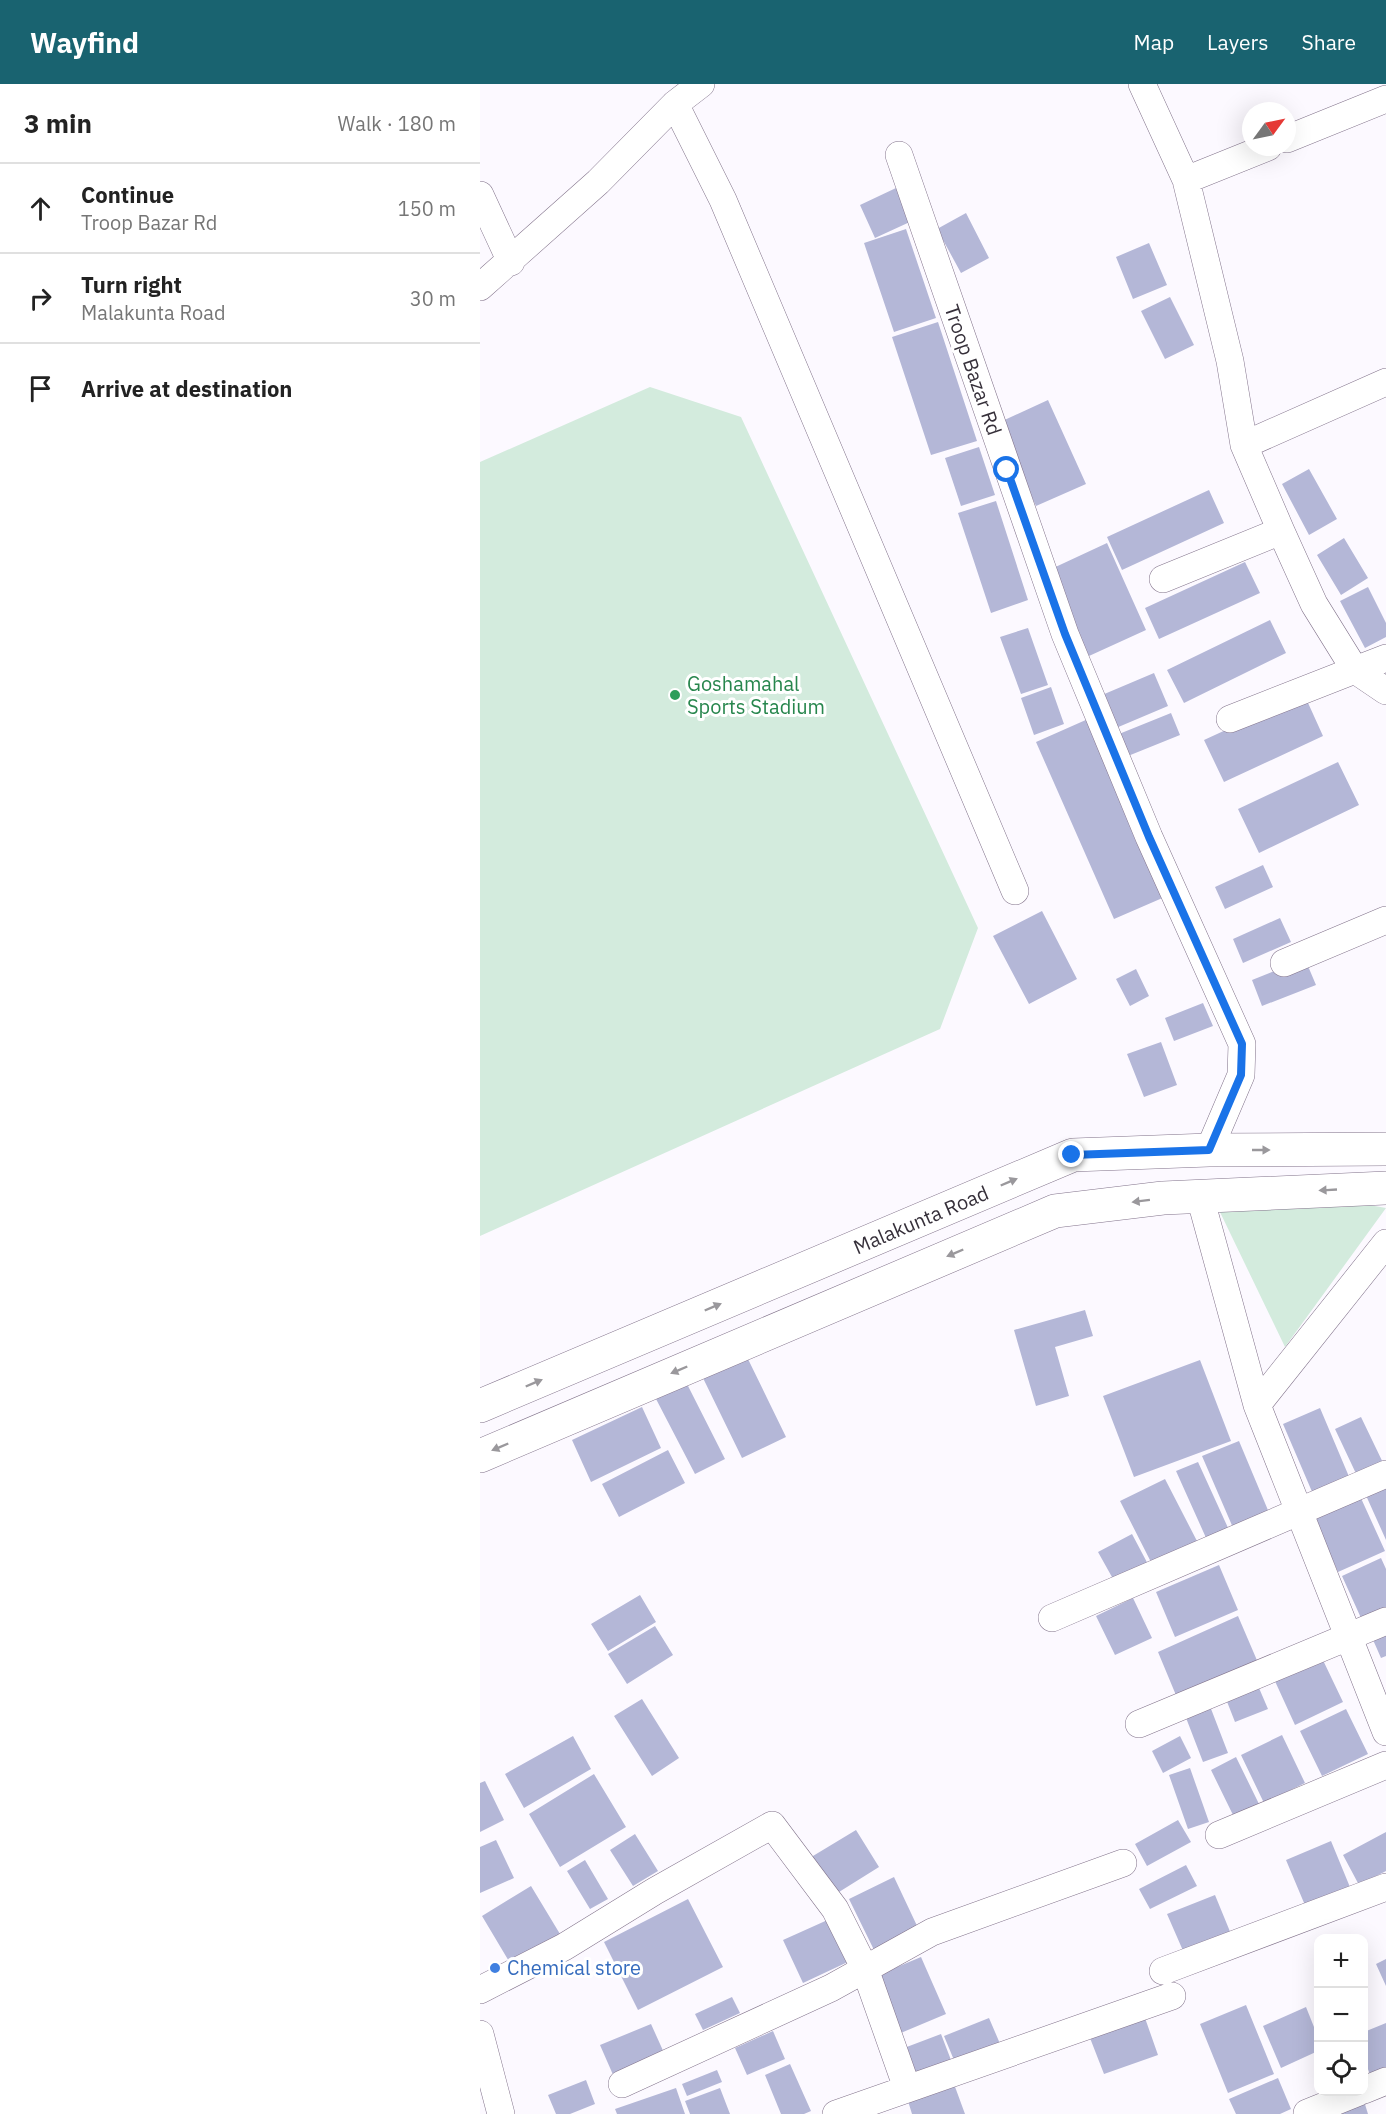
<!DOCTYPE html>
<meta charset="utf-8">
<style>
body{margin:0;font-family:"IBM Plex Sans",sans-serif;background:#f6f6f6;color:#222}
.controls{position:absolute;right:18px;bottom:18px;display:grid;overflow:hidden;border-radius:12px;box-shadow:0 6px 24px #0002}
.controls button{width:54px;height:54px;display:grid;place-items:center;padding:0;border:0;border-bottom:2px solid #e0e0e0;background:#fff;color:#222;font:30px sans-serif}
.compass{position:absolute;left:762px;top:18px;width:54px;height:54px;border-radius:50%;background:#fff;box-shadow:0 6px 24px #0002;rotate:57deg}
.stop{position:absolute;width:18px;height:18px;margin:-14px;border:4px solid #1a73e8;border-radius:50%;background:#fff}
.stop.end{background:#1a73e8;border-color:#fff;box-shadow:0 2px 6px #0008}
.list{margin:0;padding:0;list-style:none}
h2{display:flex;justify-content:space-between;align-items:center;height:78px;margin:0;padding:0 24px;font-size:26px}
h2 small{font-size:20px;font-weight:400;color:#767676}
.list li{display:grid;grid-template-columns:39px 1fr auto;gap:18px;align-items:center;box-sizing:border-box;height:90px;padding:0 24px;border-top:2px solid #e0e0e0}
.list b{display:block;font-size:22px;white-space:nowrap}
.list p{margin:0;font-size:20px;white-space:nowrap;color:#767676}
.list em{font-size:20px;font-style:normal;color:#767676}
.icon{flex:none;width:33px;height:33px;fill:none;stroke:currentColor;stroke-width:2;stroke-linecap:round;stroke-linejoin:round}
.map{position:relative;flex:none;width:906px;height:2030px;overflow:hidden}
header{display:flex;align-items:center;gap:36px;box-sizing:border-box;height:84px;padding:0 30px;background:#196370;color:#fff}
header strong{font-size:28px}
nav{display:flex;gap:33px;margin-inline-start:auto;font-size:21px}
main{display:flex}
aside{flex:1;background:#fff}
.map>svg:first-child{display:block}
.green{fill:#d3ebdd}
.building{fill:#b4b7d7}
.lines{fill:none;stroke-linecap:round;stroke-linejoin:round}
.minor-casing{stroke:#82738b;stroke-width:28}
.primary-casing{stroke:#82738b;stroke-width:34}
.minor{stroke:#fff;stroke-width:27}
.primary{stroke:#fff;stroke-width:33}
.oneway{fill:#9a989c}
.route{stroke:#1a73e8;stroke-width:8}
.leisure-dot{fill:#2e9e5b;stroke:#fff;stroke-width:2}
.shop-dot{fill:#3f7fe0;stroke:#fff;stroke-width:2}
.labels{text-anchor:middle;stroke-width:6;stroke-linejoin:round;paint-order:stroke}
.street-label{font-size:20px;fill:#36303a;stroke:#fff}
.leisure-label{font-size:20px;fill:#27864d;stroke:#fff;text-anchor:start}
.shop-label{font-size:20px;fill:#366cbe;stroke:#fff;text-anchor:start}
</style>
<header>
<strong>Wayfind</strong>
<nav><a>Map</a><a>Layers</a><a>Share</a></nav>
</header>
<main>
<aside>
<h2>3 min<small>Walk · 180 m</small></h2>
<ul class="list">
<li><svg class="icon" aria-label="ahead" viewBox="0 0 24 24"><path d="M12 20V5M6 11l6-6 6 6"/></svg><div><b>Continue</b><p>Troop Bazar Rd</p></div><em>150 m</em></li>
<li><svg class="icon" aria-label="right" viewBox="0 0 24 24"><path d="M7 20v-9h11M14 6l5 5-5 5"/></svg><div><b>Turn right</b><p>Malakunta Road</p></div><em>30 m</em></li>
<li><svg class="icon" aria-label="arrive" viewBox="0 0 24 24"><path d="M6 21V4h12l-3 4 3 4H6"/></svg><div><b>Arrive at destination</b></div></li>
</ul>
</aside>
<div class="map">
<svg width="906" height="2030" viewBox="0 0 906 2030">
<rect width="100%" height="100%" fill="#fcf9ff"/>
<!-- green -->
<path class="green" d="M170 303 261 333 498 844 460 945 0 1152V378Z
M878 1119 906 1124 805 1263 739 1126Z"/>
<!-- building -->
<path class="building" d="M416 104 432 137 395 154 380 121Z
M486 129 509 174 481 189 457 145Z
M426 145 456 234 414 248 384 159Z
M669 159 687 201 653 215 636 173Z
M690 213 714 261 685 275 661 227Z
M458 238 497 357 451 371 412 253Z
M568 316 606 400 556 422 518 339Z
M499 363 515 411 481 422 465 374Z
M829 385 857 435 829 451 802 400Z
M729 406 744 439 642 486 627 453Z
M516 417 548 516 511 529 478 429Z
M864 454 888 494 861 511 837 471Z
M627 459 666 546 609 572 569 486Z
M765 478 780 509 679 555 665 524Z
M888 503 906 539V553L885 564 860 517Z
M790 536 806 569 704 619 687 586Z
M548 544 568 601 541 610 520 553Z
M674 589 688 622 636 644 622 611Z
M571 603 584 640 554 651 541 614Z
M824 610 843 652 744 698 724 656Z
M691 629 700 651 643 674 634 652Z
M608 635 687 812 634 835 556 658Z
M858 678 879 721 779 769 758 725Z
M783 781 793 803 745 825 735 803Z
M562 827 597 895 549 920 513 852Z
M800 834 811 858 763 879 753 855Z
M825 875 836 901 782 922 772 896Z
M656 885 669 912 650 922 636 895Z
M723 919 733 942 694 957 685 934Z
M681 958 697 1001 664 1013 647 970Z
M605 1226 613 1252 575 1263 589 1312 556 1322 534 1246Z
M267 1273 306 1353 262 1374 223 1294Z
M720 1276 751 1357 654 1393 623 1312Z
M206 1298 245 1375 215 1390 175 1313Z
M162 1323 181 1364 111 1398 92 1356Z
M840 1324 870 1395 833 1410 803 1340Z
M881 1333 906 1385 880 1398 855 1345Z
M759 1357 790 1431 754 1446 722 1372Z
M188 1366 205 1399 139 1433 122 1400Z
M718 1378 749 1446 727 1456 696 1387Z
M685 1395 718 1459 673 1482 640 1417Z
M906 1398V1456L884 1407Z
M880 1412 905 1467 858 1488 833 1432Z
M652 1450 670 1484 637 1502 618 1468Z
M901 1474 906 1485V1523L881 1534 862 1492Z
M739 1481 758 1526 695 1553 676 1508Z
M160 1511 176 1538 128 1567 111 1540Z
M653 1514 672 1554 635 1571 616 1532Z
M758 1532 779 1581 698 1616 678 1568Z
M175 1542 193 1571 147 1600 128 1570Z
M906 1543V1572L901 1574 890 1549Z
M841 1572 863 1618 815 1641 794 1595Z
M776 1597 788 1625 755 1638 744 1610Z
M162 1615 199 1674 172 1692 134 1632Z
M728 1617 748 1669 723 1678 703 1626Z
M866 1625 888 1670 842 1692 820 1647Z
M802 1651 825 1699 784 1719 761 1671Z
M93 1652 111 1685 44 1724 25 1690Z
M700 1652 711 1674 683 1689 672 1667Z
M756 1673 779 1720 754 1733 731 1686Z
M710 1684 729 1738 708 1745 689 1691Z
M114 1690 146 1743 80 1783 49 1730Z
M5 1697 24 1736 0 1748V1699Z
M698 1736 711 1758 667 1782 655 1760Z
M376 1746 399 1783 351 1813 328 1775Z
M906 1748V1787L879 1801 863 1771Z
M155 1750 178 1787 153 1802 130 1766Z
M16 1756 34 1794 0 1809V1763Z
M851 1757 872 1808 827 1826 806 1776Z
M105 1776 128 1815 110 1825 87 1787Z
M706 1781 717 1802 670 1825 659 1805Z
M414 1793 439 1846 395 1868 369 1815Z
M51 1802 80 1850 30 1879 2 1832Z
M735 1811 751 1850 704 1869 687 1830Z
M208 1815 243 1883 158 1926 124 1858Z
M352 1834 372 1876 323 1899 303 1856Z
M441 1873 466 1930 416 1951 391 1894Z
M906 1875V1902L896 1880Z
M252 1913 260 1929 223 1946 215 1930Z
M766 1921 794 1990 748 2009 720 1940Z
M826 1923 838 1953V1967L801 1984 783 1942Z
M509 1934 521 1962 476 1981 464 1952Z
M665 1934 678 1971 624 1990 610 1954Z
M906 1939V1992L893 1998 884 1975V1948Z
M171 1940 185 1971 134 1993 120 1961Z
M293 1947 305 1975 267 1991 255 1964Z
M461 1950 471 1976 433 1989 424 1964Z
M310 1980 331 2027 324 2030H301L285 1991Z
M237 1986 242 1998 207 2012 202 2000Z
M798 1994 811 2025 800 2030H756L749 2015Z
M106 1996 115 2020 90 2030H76L68 2011Z
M474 2000 485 2030H432L428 2017Z
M196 2004 205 2030H137L135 2025Z
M240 2004 250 2030H210L205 2017Z
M883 2014 888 2030H834Z"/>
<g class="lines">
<!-- minor casing -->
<g class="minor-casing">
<path id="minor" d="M662 0 706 96 788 63
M195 20 243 116 535 807
M807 55 906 15
M419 71 585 550 669 753 762 960 761 991 729 1066
M0 111 31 178
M0 203 118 98 195 20 221 0
M764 361 906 298
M683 495 801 447 764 361 750 277 706 96
M875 586 906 607
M875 586 906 574
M750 635 875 586 834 520 801 447
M804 879 906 836
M720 1113 777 1321 906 1648
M777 1321 906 1159
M572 1534 906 1390
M659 1640 906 1537
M739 1751 906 1681
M683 1887 906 1803
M0 1906 84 1863 175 1807 292 1741 355 1825 385 1885 427 2004
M0 1950 21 2030
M142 2000 351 1904 452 1848 643 1779
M884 2006 906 1997
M827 2029 879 2008
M356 2030 692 1912"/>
</g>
<!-- primary casing -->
<g class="primary-casing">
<path id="primary" d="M0 1322 593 1071 729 1066 906 1065
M0 1372 575 1127 683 1114 906 1104"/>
</g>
<!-- minor -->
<use href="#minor" class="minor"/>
<!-- primary -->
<use href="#primary" class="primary"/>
</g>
<!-- one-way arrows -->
<defs><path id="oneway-solid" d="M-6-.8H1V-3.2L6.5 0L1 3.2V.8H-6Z" transform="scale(1.5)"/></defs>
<g class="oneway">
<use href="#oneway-solid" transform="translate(781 1066)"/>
<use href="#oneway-solid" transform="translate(529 1098) rotate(-23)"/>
<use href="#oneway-solid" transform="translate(848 1106) rotate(177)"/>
<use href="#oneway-solid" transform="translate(661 1117) rotate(173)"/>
<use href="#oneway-solid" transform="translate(475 1169) rotate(157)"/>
<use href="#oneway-solid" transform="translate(233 1223) rotate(-23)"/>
<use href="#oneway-solid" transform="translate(199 1286) rotate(157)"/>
<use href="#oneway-solid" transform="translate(54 1299) rotate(-23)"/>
<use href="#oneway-solid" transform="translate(20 1363) rotate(157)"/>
</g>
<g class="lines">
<!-- route -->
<path class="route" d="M527 386 585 550 669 753 762 960 761 991 729 1066 592 1071"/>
</g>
<!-- markers -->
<circle class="leisure-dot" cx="195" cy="611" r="6"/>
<circle class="shop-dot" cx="15" cy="1884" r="6"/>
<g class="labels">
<!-- street labels -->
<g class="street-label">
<text transform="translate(493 286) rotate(71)" y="7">Troop Bazar Rd</text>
<text transform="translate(441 1136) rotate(-23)" y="7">Malakunta Road</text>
</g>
<!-- leisure labels -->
<g class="leisure-label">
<text x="207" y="607">Goshamahal<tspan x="207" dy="23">Sports Stadium</tspan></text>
</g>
<!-- shop labels -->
<g class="shop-label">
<text x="27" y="1891">Chemical store</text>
</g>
</g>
</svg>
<div class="controls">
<button>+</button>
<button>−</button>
<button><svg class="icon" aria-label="locate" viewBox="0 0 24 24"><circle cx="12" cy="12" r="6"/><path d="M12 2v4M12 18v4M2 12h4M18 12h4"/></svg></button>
</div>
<svg class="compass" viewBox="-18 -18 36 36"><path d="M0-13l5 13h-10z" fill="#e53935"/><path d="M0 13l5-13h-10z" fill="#767676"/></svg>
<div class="stop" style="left:527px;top:386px"></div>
<div class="stop end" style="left:592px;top:1071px"></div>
</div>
</main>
